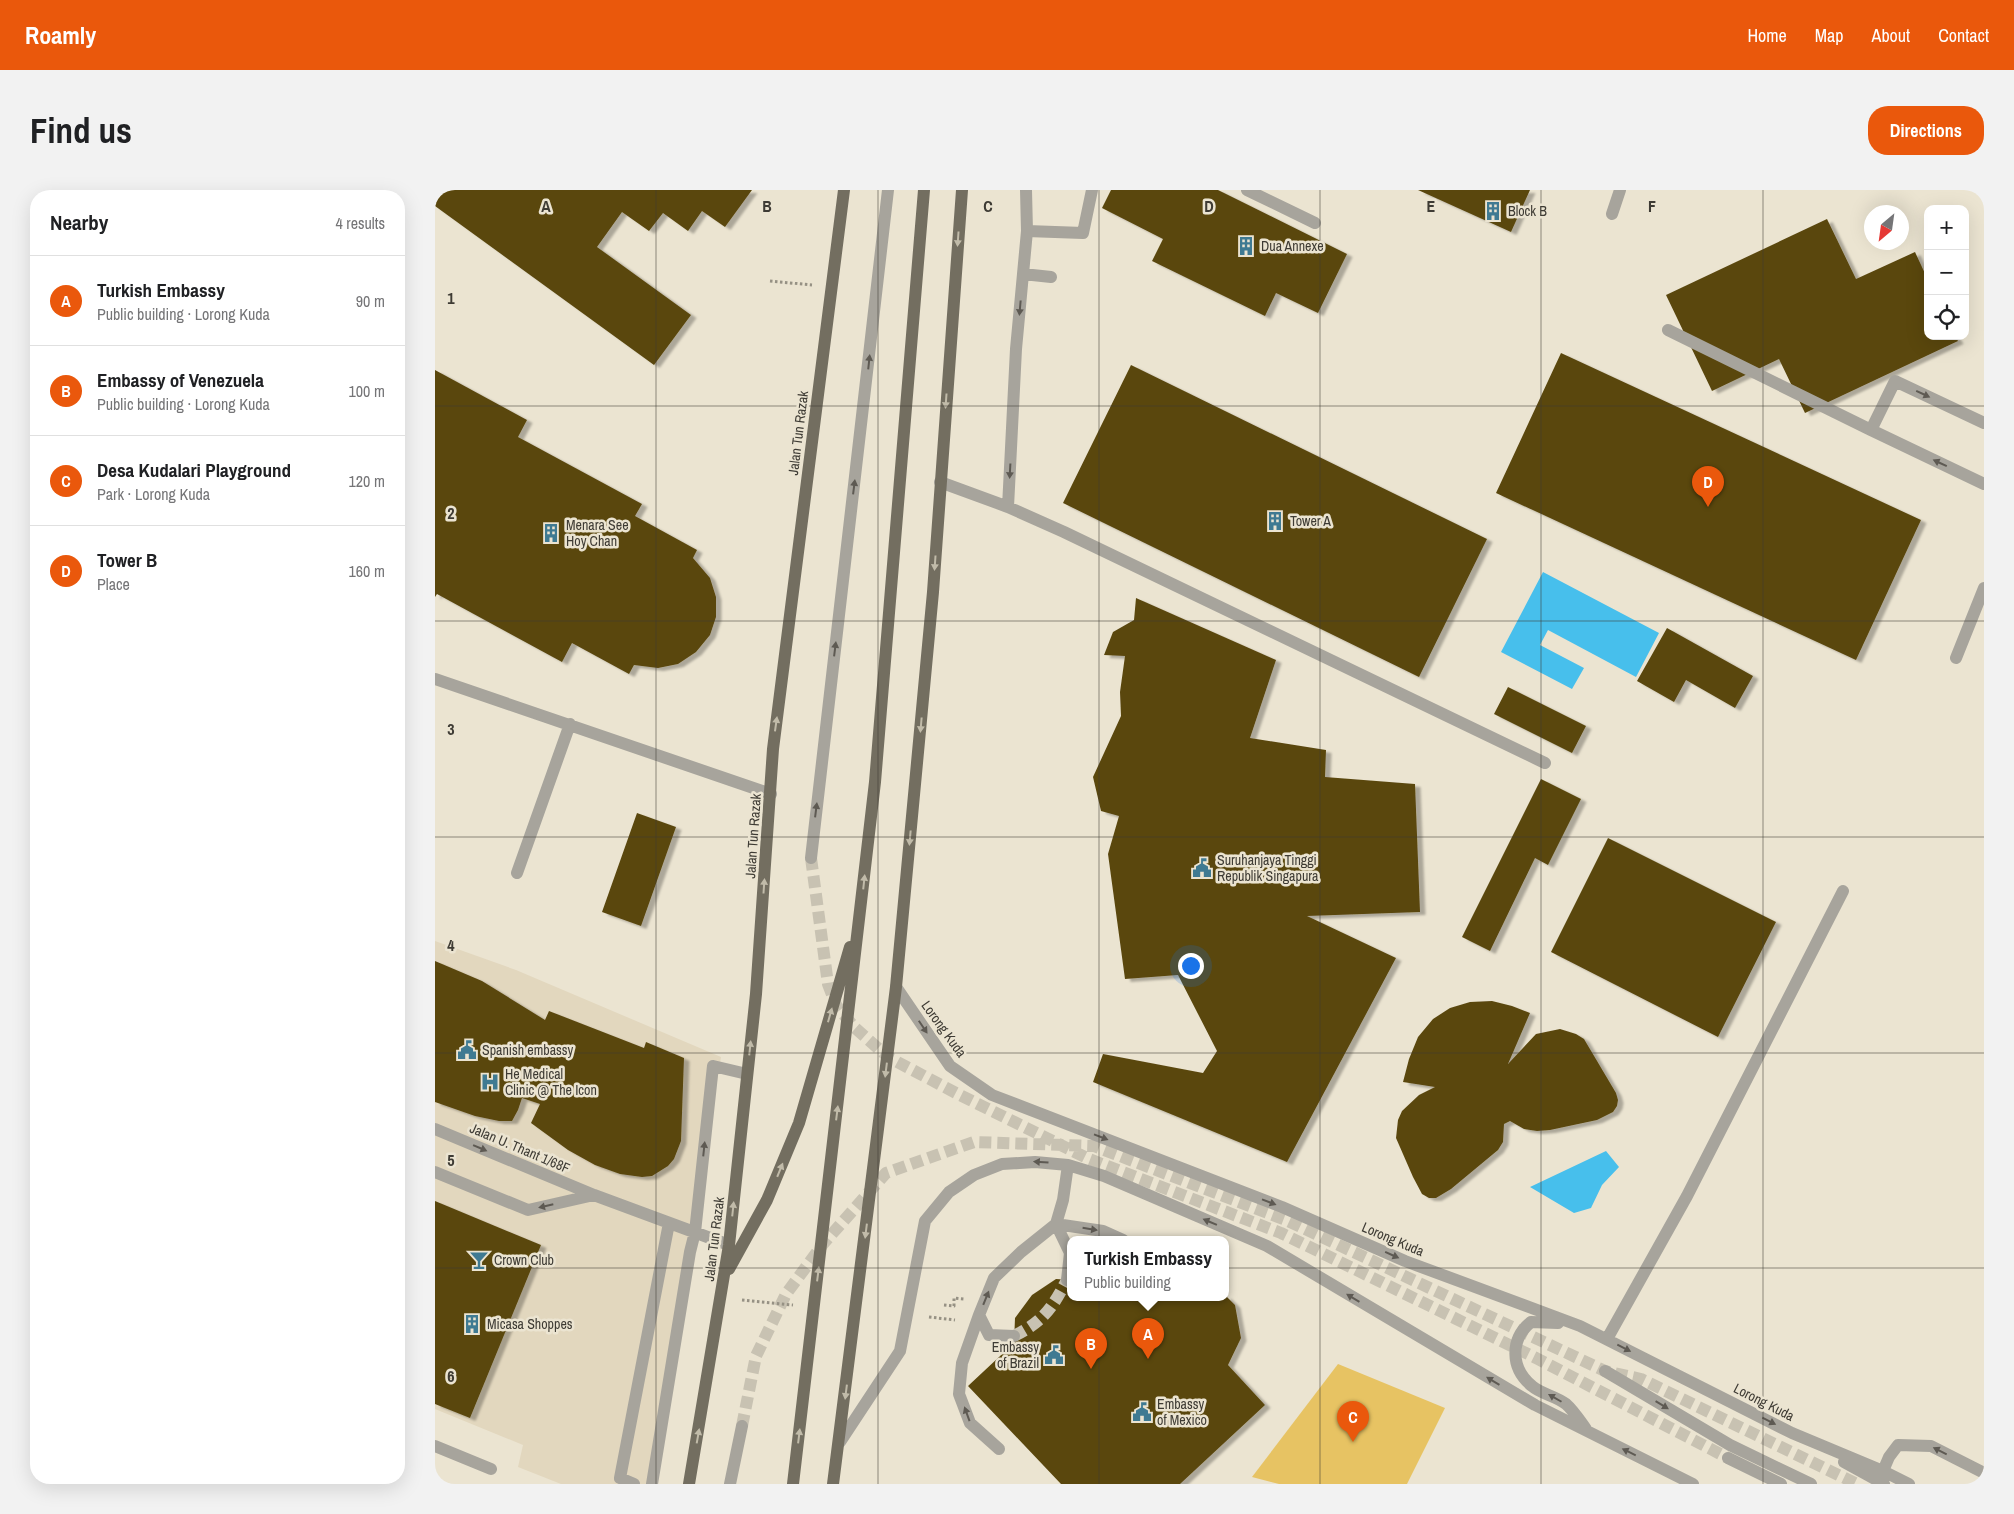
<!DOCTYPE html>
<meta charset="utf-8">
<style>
body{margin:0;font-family:"Archivo Narrow",sans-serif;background:#f2f2f2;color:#202124}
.controls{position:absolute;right:15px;top:15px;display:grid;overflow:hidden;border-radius:10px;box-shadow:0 5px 20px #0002}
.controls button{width:45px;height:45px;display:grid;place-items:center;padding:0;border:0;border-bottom:1px solid #e0e0e0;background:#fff;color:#202124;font:25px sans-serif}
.compass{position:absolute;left:1429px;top:15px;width:45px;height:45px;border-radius:50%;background:#fff;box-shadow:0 5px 20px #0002;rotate:209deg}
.you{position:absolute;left:755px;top:775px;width:18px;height:18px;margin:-12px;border:4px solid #fff;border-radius:50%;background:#1a73e8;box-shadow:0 0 0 8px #1a73e833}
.badge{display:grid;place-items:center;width:32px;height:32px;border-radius:50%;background:#ea580c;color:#fff;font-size:16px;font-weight:700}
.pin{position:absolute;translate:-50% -41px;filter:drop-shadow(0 1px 2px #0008)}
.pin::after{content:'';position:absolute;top:26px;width:18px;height:15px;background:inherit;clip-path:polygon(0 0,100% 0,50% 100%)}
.popup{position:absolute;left:632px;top:1046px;width:162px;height:65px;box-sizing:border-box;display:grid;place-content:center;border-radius:10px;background:#fff;filter:drop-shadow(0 1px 4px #0005);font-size:16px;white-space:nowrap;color:#757577}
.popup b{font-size:19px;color:#202124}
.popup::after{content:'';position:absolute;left:50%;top:100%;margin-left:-10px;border:10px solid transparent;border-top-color:#fff}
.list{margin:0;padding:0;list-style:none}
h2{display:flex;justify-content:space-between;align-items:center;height:65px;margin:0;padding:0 20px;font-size:21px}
h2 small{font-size:16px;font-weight:400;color:#757577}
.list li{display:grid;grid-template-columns:32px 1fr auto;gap:15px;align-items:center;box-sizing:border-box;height:90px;padding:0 20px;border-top:1px solid #e0e0e0}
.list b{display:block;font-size:19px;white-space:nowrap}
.list p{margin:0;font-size:16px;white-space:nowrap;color:#757577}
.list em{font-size:16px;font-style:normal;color:#757577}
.icon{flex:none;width:28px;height:28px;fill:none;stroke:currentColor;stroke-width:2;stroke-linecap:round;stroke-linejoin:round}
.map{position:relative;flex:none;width:1549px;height:1294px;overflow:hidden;border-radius:20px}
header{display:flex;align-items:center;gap:30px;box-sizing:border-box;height:70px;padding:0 25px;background:#ea580c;color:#fff}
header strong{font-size:24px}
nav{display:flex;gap:28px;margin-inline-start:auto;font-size:18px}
.intro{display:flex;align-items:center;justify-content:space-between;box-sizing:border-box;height:120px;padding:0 30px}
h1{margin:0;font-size:35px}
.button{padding:12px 22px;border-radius:20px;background:#ea580c;color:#fff;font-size:18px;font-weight:700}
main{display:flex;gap:30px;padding:0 30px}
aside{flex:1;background:#fff;border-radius:20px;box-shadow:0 5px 20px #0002}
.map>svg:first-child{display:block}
.built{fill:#e2d7be}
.green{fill:#e7c363}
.water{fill:#47bfec}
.building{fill:#5a4711;filter:url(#shadow)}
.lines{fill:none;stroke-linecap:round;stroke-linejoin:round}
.minor-tunnel{stroke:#c8c2b2;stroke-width:12;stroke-dasharray:12 6;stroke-linecap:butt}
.path{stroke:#969184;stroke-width:3;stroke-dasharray:2.5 2.5;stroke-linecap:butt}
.minor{stroke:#a7a49c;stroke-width:12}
.major{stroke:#736e60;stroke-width:12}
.oneway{fill:#c1bba9}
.oneway2{fill:#5e5a53}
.grid{fill:none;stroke:#3e3b34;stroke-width:1;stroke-opacity:0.55}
.labels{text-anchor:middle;stroke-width:5;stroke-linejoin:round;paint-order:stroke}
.poi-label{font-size:14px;fill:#3e3b34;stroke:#ebe4d1;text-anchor:start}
.street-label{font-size:14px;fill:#3e3b34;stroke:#ebe4d1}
.grid-label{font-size:16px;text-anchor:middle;font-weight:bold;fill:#3e3b34;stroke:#ebe4d1;stroke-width:5;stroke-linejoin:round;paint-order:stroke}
</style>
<header>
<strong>Roamly</strong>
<nav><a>Home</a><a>Map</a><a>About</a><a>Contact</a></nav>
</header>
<div class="intro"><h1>Find us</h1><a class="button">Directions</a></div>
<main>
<aside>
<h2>Nearby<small>4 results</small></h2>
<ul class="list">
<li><span class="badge">A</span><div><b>Turkish Embassy</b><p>Public building · Lorong Kuda</p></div><em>90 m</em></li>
<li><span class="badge">B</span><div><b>Embassy of Venezuela</b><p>Public building · Lorong Kuda</p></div><em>100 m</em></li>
<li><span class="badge">C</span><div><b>Desa Kudalari Playground</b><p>Park · Lorong Kuda</p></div><em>120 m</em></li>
<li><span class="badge">D</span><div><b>Tower B</b><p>Place</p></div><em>160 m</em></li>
</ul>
</aside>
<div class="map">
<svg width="1549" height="1294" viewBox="0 0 1549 1294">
<defs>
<filter id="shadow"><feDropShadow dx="5.5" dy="3" stdDeviation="1" flood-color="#0004"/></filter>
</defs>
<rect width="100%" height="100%" fill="#ebe4d1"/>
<!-- built -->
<path class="built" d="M0 751 81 780 286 867 217 1294H126L83 1277 88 1255 0 1219Z"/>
<!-- green -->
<path class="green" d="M903 1174 1010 1218 972 1294H844L817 1287Z"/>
<!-- water -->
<path class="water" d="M1108 382 1224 443 1201 487 1113 440 1105 455 1149 478 1137 499 1066 462Z
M1171 961 1184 977 1167 995 1156 1018 1139 1023 1095 997Z"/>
<!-- building -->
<path class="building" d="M0 0H317L290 37 267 21 253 41 228 23 214 41 187 22 162 57 256 125 219 175 0 16Z
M676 0H783L912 64 883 123 841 103 830 126 717 71 728 49 667 18Z
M983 0H1095L1076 42Z
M1392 29 1421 89 1480 62 1493 90V146H1520L1523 151 1370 223 1344 169 1277 201 1231 105Z
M1126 163 1486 330 1421 470 1061 303Z
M696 175 1052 349 984 487 628 313Z
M0 180 92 230 83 247 207 314 200 326 262 360 258 368 275 388 281 407V427L275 445 261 462 243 474 223 478 199 475 194 484 137 453 127 472 2 404 0 407Z
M701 408 841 470 815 548 891 560 890 587 980 594 985 722 872 726 961 768 852 972 658 892 668 864 768 883 782 861 743 785 690 789 673 664 684 626 666 621 658 587 686 526 685 502 690 466 669 465 678 442 699 430Z
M1232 438 1318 486 1300 518 1251 490 1239 512 1202 491Z
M1073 497 1151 536 1137 563 1059 524Z
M1106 589 1146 609 1113 675 1100 668 1055 761 1027 747Z
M202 623 241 637 206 736 167 722Z
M1173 648 1341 732 1283 847 1116 762Z
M0 771 47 791 110 830 114 821 209 858 211 852 249 868 246 951 239 969 233 976 217 986 207 987 185 984 160 975 133 960 96 933 105 914 87 908 83 920 77 931H64L40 926 0 912Z
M1057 811 1077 816 1095 823 1073 874 1101 844 1125 839 1141 844 1149 849 1181 903 1183 910 1182 916 1178 922 1162 930 1115 940 1102 941 1089 939 1075 931 1069 934 1068 952 1063 960 1016 999 1001 1008H994L987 1004 978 987 961 948 963 930 967 921 984 905 1000 897 968 892 974 869 983 847 998 829 1015 818 1035 812Z
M0 1011 106 1055 35 1228 0 1214Z
M621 1089 636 1090V1108H790V1105L800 1115 806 1148 793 1175 830 1215 745 1294H626L533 1196 579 1153 580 1128 597 1105Z"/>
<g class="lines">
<!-- minor-tunnel -->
<path class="minor-tunnel" d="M376 668 393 794 401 815 419 837 453 867 521 903 654 969 846 1043 1101 1168 1293 1268
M579 1146C609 1131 617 1118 632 1090
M307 1236 321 1166 351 1104 388 1054 451 983 539 952 659 956 851 1030 1170 1181 1206 1189 1422 1294"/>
<!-- path -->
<path class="path" d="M335 91 377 95
M307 1110 358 1115
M509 1115 519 1116V1108L529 1109
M494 1127 520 1130"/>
<!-- minor -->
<path class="minor" d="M812 0 880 33
M1177 24 1185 0
M592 41 648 43 657 0
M588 84 616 87
M1233 140 1436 240
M1549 233 1460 191 1436 240 1549 294
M505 292 573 317 629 342 1110 573
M573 317 581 159 592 41 591 0
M1521 468 1549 398
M0 489 336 604
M376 668 453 0
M82 683 135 534
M461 797 515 876 557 905 847 1017 970 1071 1145 1136 1357 1243 1448 1281 1474 1294
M0 939 159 1005 294 1055
M633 975 628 1010 621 1034 668 1041 688 1050
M0 982 93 1020 159 1005
M544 1125 527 1173 524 1204 535 1233 564 1259
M1123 1133 1096 1132C1075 1149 1075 1178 1097 1196 1106 1204 1121 1206 1131 1214 1139 1221 1145 1231 1151 1239
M579 1146 554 1145 544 1125 559 1088 586 1062 621 1034 635 1063 632 1090
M1172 1149 1252 1006 1408 701
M1170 1181 1295 1255 1376 1294
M405 1252 465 1161 490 1031 514 1002 539 985 567 974 600 972 633 975 669 986 832 1056 1100 1215 1258 1294
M0 1256 56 1279
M1293 1268 1346 1294
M1409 1272 1449 1294
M1448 1281 1454 1267 1463 1255 1496 1256 1549 1283
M199 1294 185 1288 234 1033
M217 1294 255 1062 260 1042 278 876 312 884
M295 1294 307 1236"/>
<!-- major -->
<path class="major" d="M294 1079 332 1010 364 933 415 757
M254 1294 294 1055 321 804 338 559 409 0
M358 1294 440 592 489 0
M398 1294 461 797 498 402 527 0"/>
</g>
<!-- one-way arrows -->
<defs><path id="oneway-solid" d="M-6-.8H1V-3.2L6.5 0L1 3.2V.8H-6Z" transform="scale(1.25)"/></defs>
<g class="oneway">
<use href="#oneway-solid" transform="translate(523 49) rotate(94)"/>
<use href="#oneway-solid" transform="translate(511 211) rotate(94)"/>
<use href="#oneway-solid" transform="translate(500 373) rotate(94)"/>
<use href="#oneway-solid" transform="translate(341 534) rotate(-82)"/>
<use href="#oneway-solid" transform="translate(486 535) rotate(95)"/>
<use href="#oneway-solid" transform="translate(475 648) rotate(95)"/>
<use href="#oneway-solid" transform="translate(429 692) rotate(-84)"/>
<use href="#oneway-solid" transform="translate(329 696) rotate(-86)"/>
<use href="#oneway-solid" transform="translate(395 825) rotate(-74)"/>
<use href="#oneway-solid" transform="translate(315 858) rotate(-84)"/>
<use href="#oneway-solid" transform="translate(451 880) rotate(97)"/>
<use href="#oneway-solid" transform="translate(402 923) rotate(-83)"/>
<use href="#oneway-solid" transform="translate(345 980) rotate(-68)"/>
<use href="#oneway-solid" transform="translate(298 1019) rotate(-84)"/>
<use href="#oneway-solid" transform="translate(431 1041) rotate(97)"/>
<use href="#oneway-solid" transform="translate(383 1084) rotate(-83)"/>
<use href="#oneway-solid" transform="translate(411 1202) rotate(97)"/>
<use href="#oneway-solid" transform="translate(263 1246) rotate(-80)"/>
<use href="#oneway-solid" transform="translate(364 1246) rotate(-83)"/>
</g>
<g class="oneway2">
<use href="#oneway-solid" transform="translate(585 118) rotate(95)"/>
<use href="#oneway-solid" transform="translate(434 172) rotate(-84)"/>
<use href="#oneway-solid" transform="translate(1488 204) rotate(25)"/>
<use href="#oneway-solid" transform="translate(1505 273) rotate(-155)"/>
<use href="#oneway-solid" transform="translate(575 281) rotate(93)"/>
<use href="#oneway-solid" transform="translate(419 297) rotate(-83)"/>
<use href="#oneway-solid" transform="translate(400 459) rotate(-83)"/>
<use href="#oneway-solid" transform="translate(381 620) rotate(-83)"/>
<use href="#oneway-solid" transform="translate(488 837) rotate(56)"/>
<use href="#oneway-solid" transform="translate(666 947) rotate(21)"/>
<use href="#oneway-solid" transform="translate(45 958) rotate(23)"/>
<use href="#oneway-solid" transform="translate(269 959) rotate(-84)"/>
<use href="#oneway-solid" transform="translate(606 972) rotate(-176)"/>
<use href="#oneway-solid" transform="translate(834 1012) rotate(21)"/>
<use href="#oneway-solid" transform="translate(111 1016) rotate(167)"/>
<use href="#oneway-solid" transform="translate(775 1032) rotate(-157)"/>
<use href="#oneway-solid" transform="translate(655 1039) rotate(9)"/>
<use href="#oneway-solid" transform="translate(957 1065) rotate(24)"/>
<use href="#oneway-solid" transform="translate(551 1108) rotate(-68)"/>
<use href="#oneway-solid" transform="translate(918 1108) rotate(-149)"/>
<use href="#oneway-solid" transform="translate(1189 1158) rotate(27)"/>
<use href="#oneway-solid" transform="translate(1058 1191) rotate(-149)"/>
<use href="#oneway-solid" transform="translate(1120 1208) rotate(-150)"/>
<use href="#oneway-solid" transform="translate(1227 1215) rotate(31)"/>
<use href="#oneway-solid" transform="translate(532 1224) rotate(-110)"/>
<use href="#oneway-solid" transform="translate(1334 1231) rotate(27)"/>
<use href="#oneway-solid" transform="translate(1505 1261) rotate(-153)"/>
<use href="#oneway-solid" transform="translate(1194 1262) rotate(-154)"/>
</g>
<!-- grid -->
<path class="grid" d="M221 0V1294M443 0V1294M664 0V1294M885 0V1294M1106 0V1294M1328 0V1294M0 216H1549M0 431H1549M0 647H1549M0 863H1549M0 1078H1549"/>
<!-- icons -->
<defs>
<g id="building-bare" transform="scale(1.5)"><path d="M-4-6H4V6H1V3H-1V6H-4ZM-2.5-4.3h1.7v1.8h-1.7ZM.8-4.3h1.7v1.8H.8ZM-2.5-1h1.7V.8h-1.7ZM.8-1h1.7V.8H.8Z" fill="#3f7a92" stroke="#ebe4d1" stroke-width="2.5" paint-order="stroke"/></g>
<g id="civic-bare" transform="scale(1.5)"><path d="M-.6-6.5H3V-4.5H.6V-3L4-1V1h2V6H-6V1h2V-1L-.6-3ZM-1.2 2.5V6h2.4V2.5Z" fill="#3f7a92" stroke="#ebe4d1" stroke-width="2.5" paint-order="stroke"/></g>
<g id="hospital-bare" transform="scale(1.5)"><path d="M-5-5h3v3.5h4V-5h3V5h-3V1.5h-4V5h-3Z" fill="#3f7a92" stroke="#ebe4d1" stroke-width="2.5" paint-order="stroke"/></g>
<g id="bar-bare" transform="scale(1.5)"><path d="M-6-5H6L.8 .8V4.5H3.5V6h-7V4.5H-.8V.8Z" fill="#3f7a92" stroke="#ebe4d1" stroke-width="2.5" paint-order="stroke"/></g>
</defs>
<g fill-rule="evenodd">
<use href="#building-bare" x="1058" y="21"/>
<use href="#building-bare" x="811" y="56"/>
<use href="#building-bare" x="840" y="331"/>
<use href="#building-bare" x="116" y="343"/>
<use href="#civic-bare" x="767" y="678"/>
<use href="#civic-bare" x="32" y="860"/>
<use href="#hospital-bare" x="55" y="892"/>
<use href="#bar-bare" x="44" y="1070"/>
<use href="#building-bare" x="37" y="1134"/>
<use href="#civic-bare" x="619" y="1165"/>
<use href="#civic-bare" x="707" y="1222"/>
</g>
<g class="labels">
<!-- poi labels -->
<g class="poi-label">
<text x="1073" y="26">Block B</text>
<text x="826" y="61">Dua Annexe</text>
<text x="855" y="336">Tower A</text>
<text x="131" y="340">Menara See<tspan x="131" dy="16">Hoy Chan</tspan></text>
<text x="782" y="675">Suruhanjaya Tinggi<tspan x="782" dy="16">Republik Singapura</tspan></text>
<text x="47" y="865">Spanish embassy</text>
<text x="70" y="889">He Medical<tspan x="70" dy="16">Clinic @ The Icon</tspan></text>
<text x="59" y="1075">Crown Club</text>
<text x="52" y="1139">Micasa Shoppes</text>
<text x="604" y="1162" text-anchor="end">Embassy<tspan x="604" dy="16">of Brazil</tspan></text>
<text x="722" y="1219">Embassy<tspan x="722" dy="16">of Mexico</tspan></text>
</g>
<!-- street labels -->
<g class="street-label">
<text transform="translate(363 243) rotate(-83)" y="5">Jalan Tun Razak</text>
<text transform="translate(318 646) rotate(-86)" y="5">Jalan Tun Razak</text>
<text transform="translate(509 839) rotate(54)" y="5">Lorong Kuda</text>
<text transform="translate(85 958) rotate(23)" y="5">Jalan U. Thant 1/68F</text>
<text transform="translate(279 1049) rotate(-83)" y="5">Jalan Tun Razak</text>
<text transform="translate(958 1049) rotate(23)" y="5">Lorong Kuda</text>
<text transform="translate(1329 1212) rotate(27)" y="5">Lorong Kuda</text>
</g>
</g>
<g class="grid-label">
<text x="111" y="22">A</text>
<text x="332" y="22">B</text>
<text x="553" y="22">C</text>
<text x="774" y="22">D</text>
<text x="996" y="22">E</text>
<text x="1217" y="22">F</text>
<text x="16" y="114">1</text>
<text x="16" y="329">2</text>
<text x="16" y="545">3</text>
<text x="16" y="761">4</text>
<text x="16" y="976">5</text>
<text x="16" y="1192">6</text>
</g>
</svg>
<div class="controls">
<button>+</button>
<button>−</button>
<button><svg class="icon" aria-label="locate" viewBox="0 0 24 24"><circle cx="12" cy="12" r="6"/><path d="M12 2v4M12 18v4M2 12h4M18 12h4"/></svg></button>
</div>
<svg class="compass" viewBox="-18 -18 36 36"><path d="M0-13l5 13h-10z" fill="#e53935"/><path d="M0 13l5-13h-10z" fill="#757577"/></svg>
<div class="you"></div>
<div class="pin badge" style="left:713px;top:1169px">A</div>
<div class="popup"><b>Turkish Embassy</b>Public building</div>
<div class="pin badge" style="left:656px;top:1179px">B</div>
<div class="pin badge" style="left:918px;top:1252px">C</div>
<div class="pin badge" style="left:1273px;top:317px">D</div>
</div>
</main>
